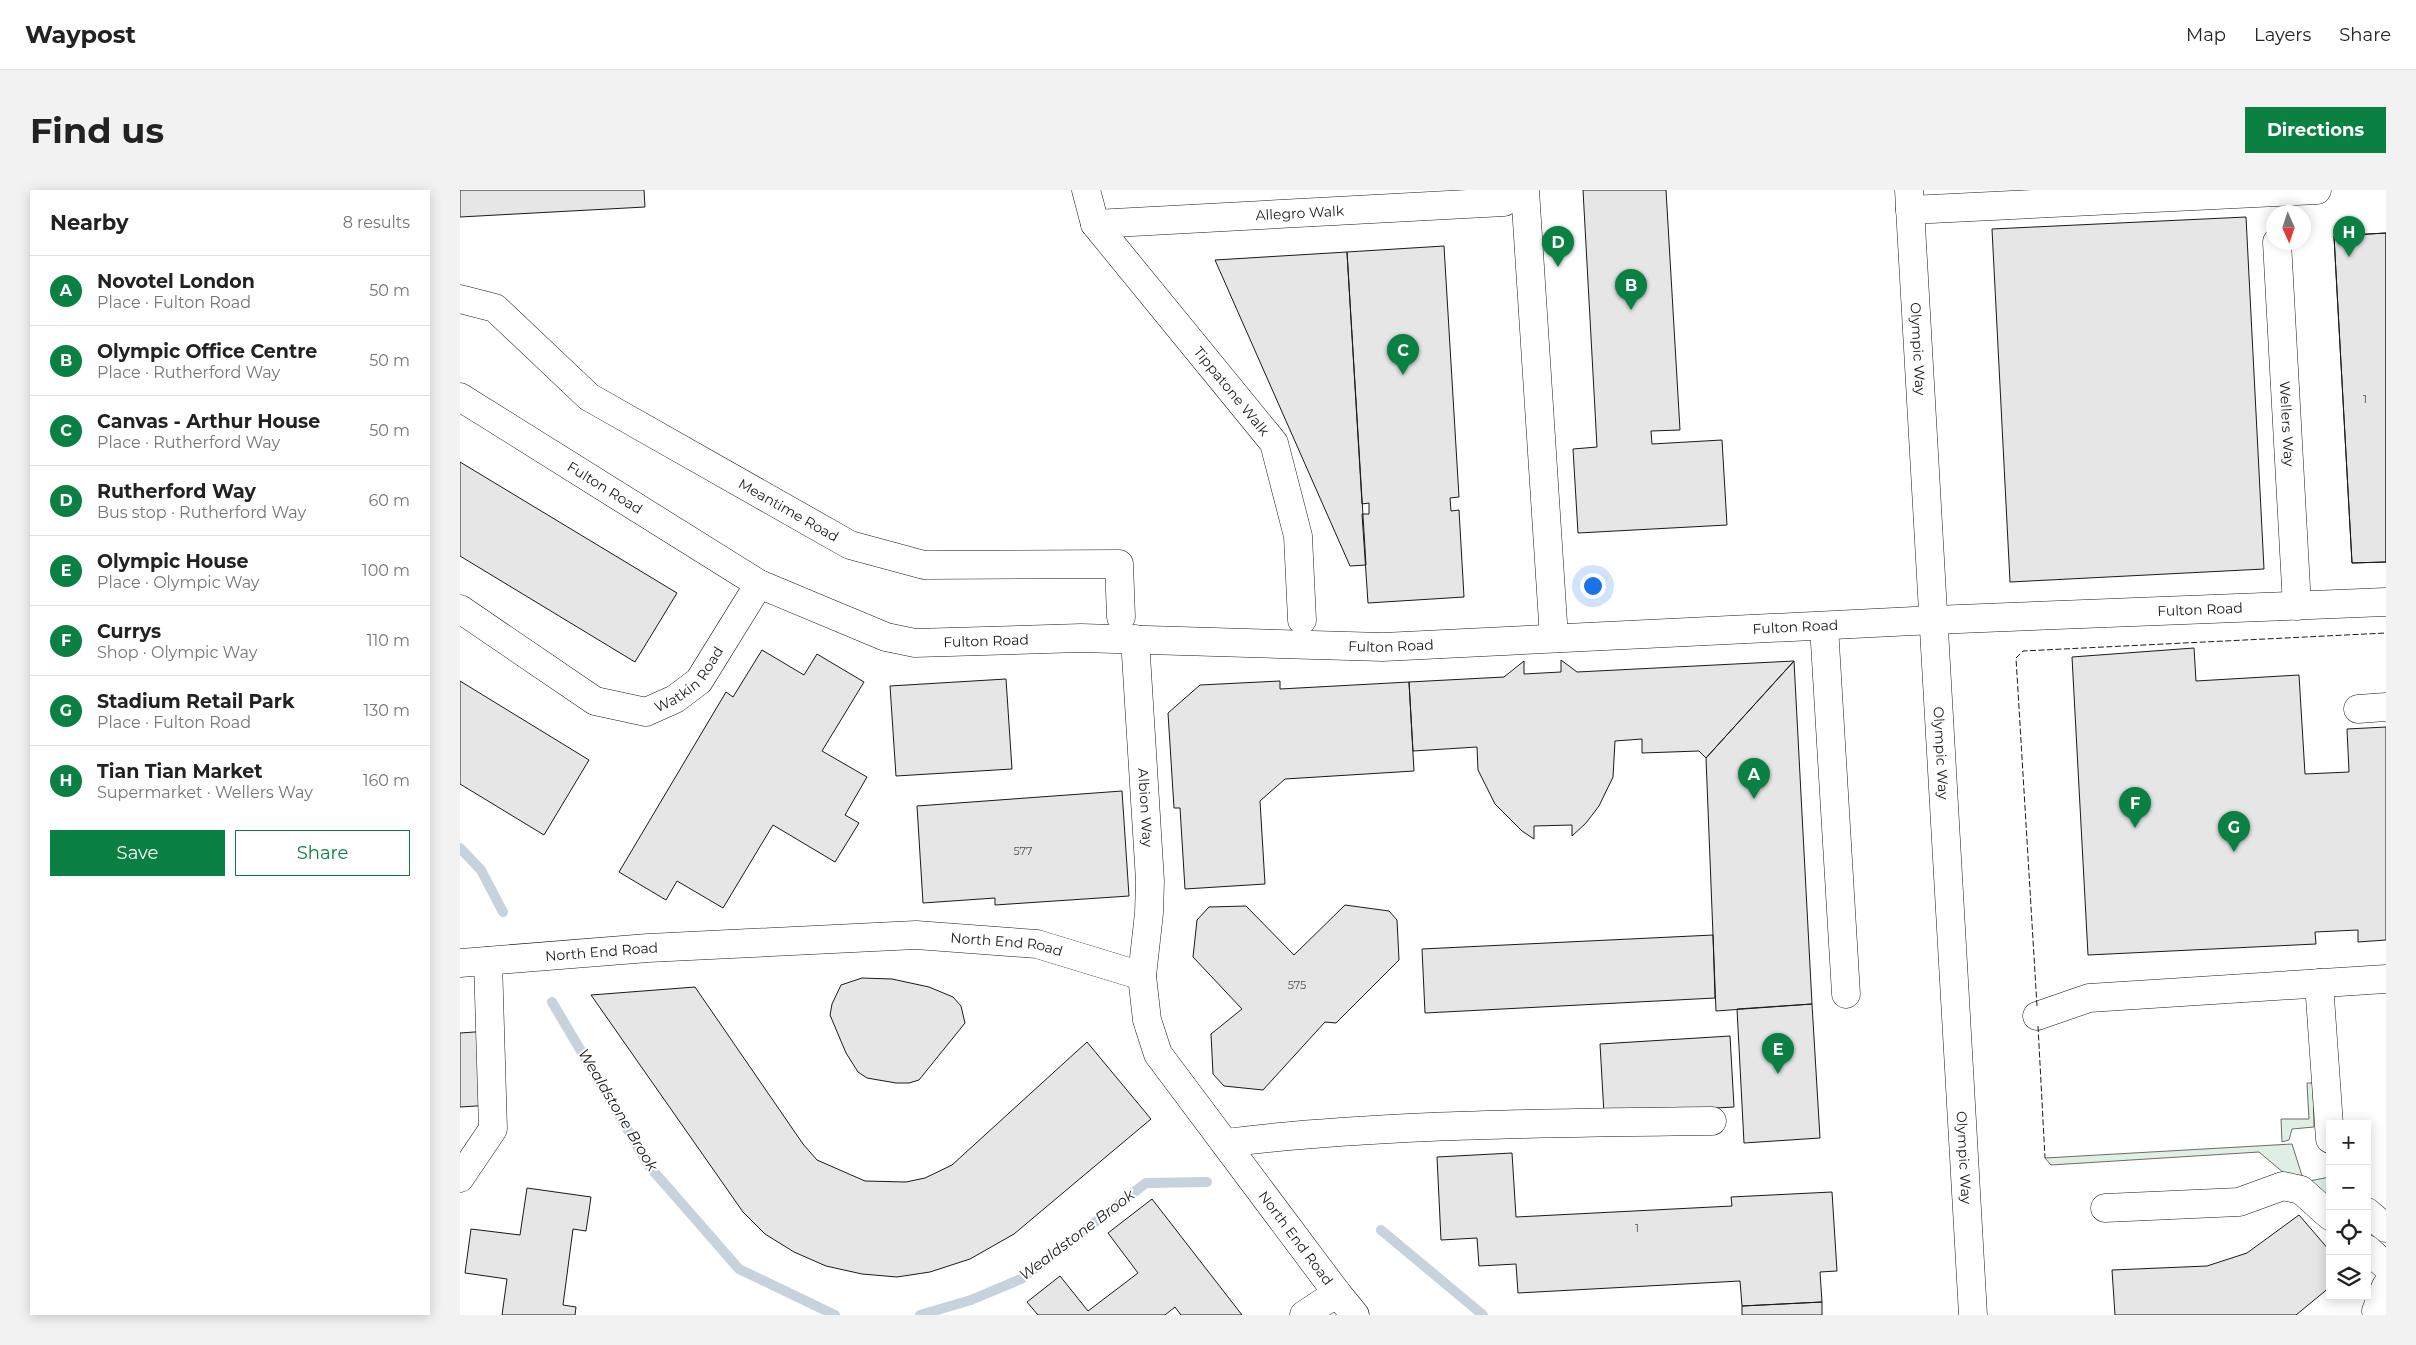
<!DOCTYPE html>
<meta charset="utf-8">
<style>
body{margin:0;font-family:Montserrat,sans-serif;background:#f2f2f2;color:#222}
.controls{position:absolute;right:15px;bottom:15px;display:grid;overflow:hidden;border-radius:0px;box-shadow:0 2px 12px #0003}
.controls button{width:45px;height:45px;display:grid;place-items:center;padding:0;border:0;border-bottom:1px solid #e0e0e0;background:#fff;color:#222;font:25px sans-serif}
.compass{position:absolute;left:1806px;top:15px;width:45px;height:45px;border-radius:50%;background:#fff;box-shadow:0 2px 12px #0003;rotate:177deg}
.you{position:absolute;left:1132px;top:395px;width:18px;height:18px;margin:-12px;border:4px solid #fff;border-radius:50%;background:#1a73e8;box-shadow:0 0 0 8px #1a73e833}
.badge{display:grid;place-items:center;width:32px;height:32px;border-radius:50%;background:#0b8043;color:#fff;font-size:16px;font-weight:700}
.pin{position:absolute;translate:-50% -41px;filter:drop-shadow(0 1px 2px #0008)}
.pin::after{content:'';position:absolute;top:26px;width:18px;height:15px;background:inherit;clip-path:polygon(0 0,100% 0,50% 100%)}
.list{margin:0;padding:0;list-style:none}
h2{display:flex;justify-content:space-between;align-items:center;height:65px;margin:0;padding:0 20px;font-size:21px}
h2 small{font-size:16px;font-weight:400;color:#767676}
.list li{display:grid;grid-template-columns:32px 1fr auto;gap:15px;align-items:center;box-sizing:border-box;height:70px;padding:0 20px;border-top:1px solid #e0e0e0}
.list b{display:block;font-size:19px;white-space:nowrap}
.list p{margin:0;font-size:16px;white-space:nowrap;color:#767676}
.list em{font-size:16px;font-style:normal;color:#767676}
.actions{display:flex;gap:10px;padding:15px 20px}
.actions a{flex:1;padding:11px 0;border:1px solid #0b8043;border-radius:0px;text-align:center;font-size:18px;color:#0b8043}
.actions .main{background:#0b8043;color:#fff}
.icon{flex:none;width:28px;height:28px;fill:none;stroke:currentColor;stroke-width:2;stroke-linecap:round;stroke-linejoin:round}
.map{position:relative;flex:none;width:1926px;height:1125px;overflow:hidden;border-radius:0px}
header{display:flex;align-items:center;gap:30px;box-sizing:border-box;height:70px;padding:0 25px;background:#fff;border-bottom:1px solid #e0e0e0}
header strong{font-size:24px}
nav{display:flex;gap:28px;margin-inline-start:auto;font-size:18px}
.intro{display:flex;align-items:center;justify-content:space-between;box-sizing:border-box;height:120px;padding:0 30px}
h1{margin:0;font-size:35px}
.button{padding:12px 22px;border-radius:0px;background:#0b8043;color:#fff;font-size:18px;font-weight:700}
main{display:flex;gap:30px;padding:0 30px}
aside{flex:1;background:#fff;border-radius:0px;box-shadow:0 2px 12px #0003}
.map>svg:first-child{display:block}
.green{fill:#e0efe3;stroke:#6a6a6a}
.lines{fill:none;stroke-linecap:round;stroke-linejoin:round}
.stream{stroke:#c6d2dc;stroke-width:10}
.building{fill:#e6e6e6;stroke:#1a1a1a}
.minor-casing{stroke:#1a1a1a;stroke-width:29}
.minor{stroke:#fff;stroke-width:28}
.fence{stroke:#1a1a1a;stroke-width:1;stroke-dasharray:6 2.5;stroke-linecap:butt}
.labels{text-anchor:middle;stroke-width:4;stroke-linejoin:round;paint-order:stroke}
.number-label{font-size:11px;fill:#4d4d4d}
.street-label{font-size:14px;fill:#1a1a1a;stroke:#fff}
.water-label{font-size:15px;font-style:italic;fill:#1a1a1a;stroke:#fff}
</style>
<header>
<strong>Waypost</strong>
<nav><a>Map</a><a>Layers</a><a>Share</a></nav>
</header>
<div class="intro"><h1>Find us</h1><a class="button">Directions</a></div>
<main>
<aside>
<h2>Nearby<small>8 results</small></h2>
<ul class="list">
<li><span class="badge">A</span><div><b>Novotel London</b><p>Place · Fulton Road</p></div><em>50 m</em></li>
<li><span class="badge">B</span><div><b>Olympic Office Centre</b><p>Place · Rutherford Way</p></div><em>50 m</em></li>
<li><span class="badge">C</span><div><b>Canvas - Arthur House</b><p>Place · Rutherford Way</p></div><em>50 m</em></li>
<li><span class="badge">D</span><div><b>Rutherford Way</b><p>Bus stop · Rutherford Way</p></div><em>60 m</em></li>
<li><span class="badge">E</span><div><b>Olympic House</b><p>Place · Olympic Way</p></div><em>100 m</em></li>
<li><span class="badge">F</span><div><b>Currys</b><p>Shop · Olympic Way</p></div><em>110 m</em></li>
<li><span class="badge">G</span><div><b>Stadium Retail Park</b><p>Place · Fulton Road</p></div><em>130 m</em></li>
<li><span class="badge">H</span><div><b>Tian Tian Market</b><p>Supermarket · Wellers Way</p></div><em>160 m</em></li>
</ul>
<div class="actions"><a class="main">Save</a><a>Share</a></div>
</aside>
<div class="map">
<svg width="1926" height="1125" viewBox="0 0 1926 1125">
<rect width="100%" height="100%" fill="#fff"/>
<!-- green -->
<path class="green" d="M1847 893H1853L1854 937 1832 939 1829 950 1822 952 1821 929H1849Z
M1832 954 1844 992 1870 987V1022L1799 962 1591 975 1585 968Z"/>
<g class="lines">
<!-- stream -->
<path class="stream" d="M0 658 21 680 43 722
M92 812 189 976 279 1079 375 1125
M921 1040 1023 1125
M460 1125 511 1110 561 1089 686 993 747 992"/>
</g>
<!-- building -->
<path class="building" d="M0 0H184L185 17 0 27Z
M1123 0H1206L1220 240 1191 241 1192 254 1262 250 1267 335 1118 343 1113 259 1137 257Z
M1786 27 1804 379 1550 392 1532 39Z
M1926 43V372L1892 373 1874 46Z
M1926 43V372L1892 373 1874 46Z
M984 56 999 307 990 308 991 321 999 320 1004 407 908 413 902 324H909V313L902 314 887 62Z
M887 62 906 375 890 376 755 70Z
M0 272 217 403 175 472 0 366Z
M1734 458 1736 491 1839 485 1845 584 1889 582 1887 539 1926 537V750L1898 752V740L1855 742 1856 754 1628 765 1612 467Z
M302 460 344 485 357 464 404 492 362 561 407 587 385 625 399 633 375 672 313 635 263 718 217 691 206 710 159 682 266 502 273 507Z
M1101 470 1117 482 1334 471 1246 568 1239 561 1182 563V549L1155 551 1153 587 1139 616 1126 633 1112 646V635L1074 636V649L1062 641 1035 614 1018 580 1017 557 953 561 949 492 1044 487 1064 471V484L1101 482Z
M1334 471 1352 814 1256 821 1246 568Z
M546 489 552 579 436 586 430 496Z
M0 491 129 570 84 645 0 594Z
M820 491V499L949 492 954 581 825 589 800 611 805 694 725 699 720 618H714L708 523 740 495Z
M662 601 669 706 535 715V708L463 713 457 616Z
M885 715 929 721 937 730 939 770 876 833 865 832 803 900 764 896 753 884 751 844 782 819 733 767 737 730 749 717 786 716 834 765Z
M1253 745 1255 808 965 823 962 759Z
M402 788 432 789 469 797 493 807 501 816 505 833 459 890 449 893H436L407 888 398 882 386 863 370 825 372 814 381 795Z
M235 797 343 954 357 970 405 991 446 992 465 988 492 975 627 852 691 929 554 1044 510 1069 470 1082 437 1087 402 1084 366 1076 334 1062 305 1044 283 1022 131 805Z
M1352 814 1360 948 1284 953 1277 819Z
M29 841 33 915 0 917V843Z
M1270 846 1274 917 1144 924 1140 854Z
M1052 963 1056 1027 1272 1016 1271 1007 1372 1002 1377 1081 1360 1082 1362 1112 1282 1116 1280 1091 1058 1103 1056 1074 1019 1076 1017 1048 981 1050 977 967Z
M67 998 131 1007 126 1041 113 1039 103 1115 116 1117 115 1125H42L47 1089 5 1083 11 1039 60 1045Z
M692 1009 782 1125H721L715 1117 705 1125H578L567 1112 600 1086 628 1121 678 1083 648 1043Z
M1839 1025 1870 1061V1097L1836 1125H1655L1652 1080 1747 1076 1787 1063Z
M1362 1112V1125H1282V1116Z"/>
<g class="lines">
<!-- minor casing -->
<g class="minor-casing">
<g id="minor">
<path id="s1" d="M626 0 635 34 814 253 838 346 842 430"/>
<path d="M1065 0 1094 448"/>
<path id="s2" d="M1449 0 1513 1125"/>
<path d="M1450 20 1857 0"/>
<path id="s3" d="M635 34 1044 12"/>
<path id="s4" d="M1817 52 1837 416"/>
<path id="s5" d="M0 109 35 118 129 207 390 355 464 375 659 374 661 427"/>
<path id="s6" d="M0 207 299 394 426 447 455 453 621 448 923 457 1474 430 1926 412"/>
<path id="s7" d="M0 419 135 511 186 522 215 509 239 491 299 394"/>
<path d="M1364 436 1386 804"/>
<path id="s8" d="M675 449 690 691 689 723 682 786"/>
<path d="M1898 519 1926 517"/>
<path id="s9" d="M0 773 188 758 456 745 577 754 682 786 687 830 698 864 877 1103 895 1125"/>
<path d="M1859 793 1870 949"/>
<path d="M1577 826 1629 808 1926 789"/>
<path d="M766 953C834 944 902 940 970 937 1064 933 1158 932 1252 931"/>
<path d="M0 988 33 939 28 771"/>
<path d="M1645 1018 1779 1012 1823 996 1841 1000 1870 1026"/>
<path d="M1907 1022 1926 1038"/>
<path d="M1907 1059 1926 1076"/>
<path d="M1916 1121 1926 1096"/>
<path d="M844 1125 877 1103"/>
</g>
</g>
<!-- minor -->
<use href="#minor" class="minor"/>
<!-- fence -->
<path class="fence" d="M1577 816 1556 468 1563 461 1926 443
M1578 836 1585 968"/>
</g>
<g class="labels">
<!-- number labels -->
<g class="number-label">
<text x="1905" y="213">1</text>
<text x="563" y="665">577</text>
<text x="837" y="799">575</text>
<text x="1177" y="1042">1</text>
</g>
<!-- street labels -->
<g class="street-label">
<text dy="5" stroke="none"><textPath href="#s3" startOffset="205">Allegro Walk</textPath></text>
<text dy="5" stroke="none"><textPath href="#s2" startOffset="159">Olympic Way</textPath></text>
<text dy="5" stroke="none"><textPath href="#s1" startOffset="251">Tippatone Walk</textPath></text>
<text dy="5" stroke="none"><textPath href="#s4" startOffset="182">Wellers Way</textPath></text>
<text dy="5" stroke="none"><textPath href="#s6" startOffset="171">Fulton Road</textPath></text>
<text dy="5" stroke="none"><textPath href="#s5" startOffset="395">Meantime Road</textPath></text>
<text dy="5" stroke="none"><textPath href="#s6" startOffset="1806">Fulton Road</textPath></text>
<text dy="5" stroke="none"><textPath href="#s6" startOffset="1401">Fulton Road</textPath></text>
<text dy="5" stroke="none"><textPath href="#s6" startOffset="591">Fulton Road</textPath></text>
<text dy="5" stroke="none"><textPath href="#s6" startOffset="996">Fulton Road</textPath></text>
<text dy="5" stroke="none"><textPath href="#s7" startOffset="271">Watkin Road</textPath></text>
<text dy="5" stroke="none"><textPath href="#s2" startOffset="564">Olympic Way</textPath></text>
<text dy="5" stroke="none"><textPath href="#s8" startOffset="169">Albion Way</textPath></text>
<text dy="5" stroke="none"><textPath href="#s9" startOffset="548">North End Road</textPath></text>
<text dy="5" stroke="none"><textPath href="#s9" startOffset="142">North End Road</textPath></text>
<text dy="5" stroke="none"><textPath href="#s2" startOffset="969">Olympic Way</textPath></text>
<text dy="5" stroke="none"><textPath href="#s9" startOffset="998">North End Road</textPath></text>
</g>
<!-- water labels -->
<g class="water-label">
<text transform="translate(158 920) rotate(59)" y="5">Wealdstone Brook</text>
<text transform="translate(617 1045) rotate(-37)" y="5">Wealdstone Brook</text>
</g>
</g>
</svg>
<div class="controls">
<button>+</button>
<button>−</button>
<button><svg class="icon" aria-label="locate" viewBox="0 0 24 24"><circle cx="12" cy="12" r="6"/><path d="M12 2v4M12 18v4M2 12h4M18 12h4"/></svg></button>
<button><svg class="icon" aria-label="layers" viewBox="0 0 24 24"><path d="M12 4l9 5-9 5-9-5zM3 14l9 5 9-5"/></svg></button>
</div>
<svg class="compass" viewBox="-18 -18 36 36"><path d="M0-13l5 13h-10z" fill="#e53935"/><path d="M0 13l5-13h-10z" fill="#767676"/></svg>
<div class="you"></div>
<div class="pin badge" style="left:1294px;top:609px">A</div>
<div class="pin badge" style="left:1171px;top:120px">B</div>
<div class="pin badge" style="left:943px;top:185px">C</div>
<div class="pin badge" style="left:1098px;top:77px">D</div>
<div class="pin badge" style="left:1318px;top:884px">E</div>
<div class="pin badge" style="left:1675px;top:638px">F</div>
<div class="pin badge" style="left:1774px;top:662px">G</div>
<div class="pin badge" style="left:1889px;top:67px">H</div>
</div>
</main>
